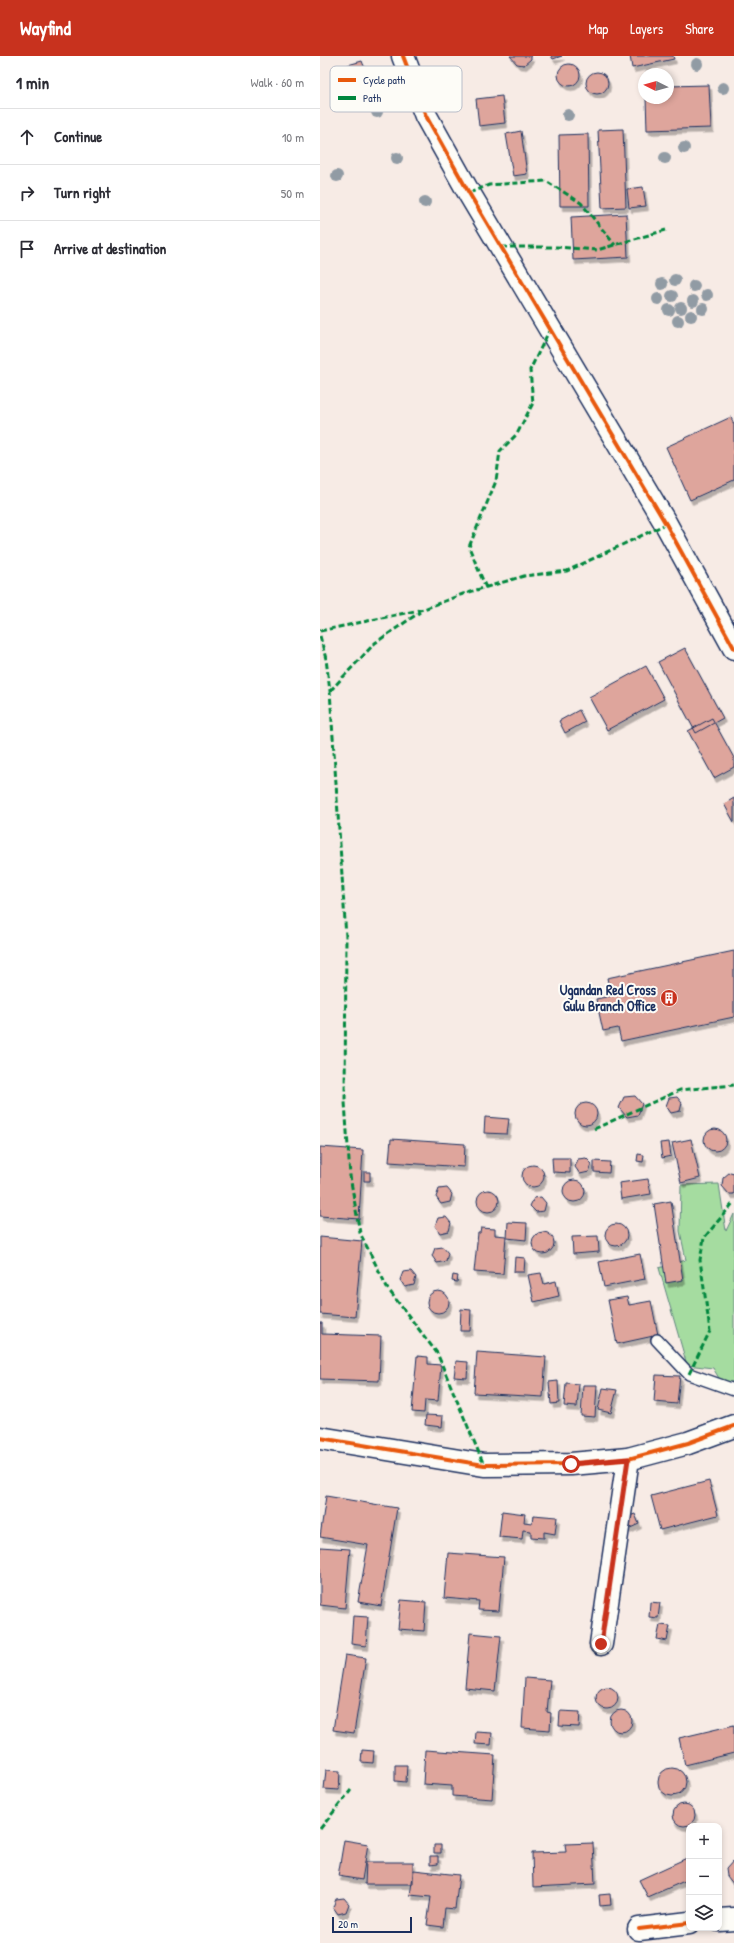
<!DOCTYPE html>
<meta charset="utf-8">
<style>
body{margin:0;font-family:"Patrick Hand",sans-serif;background:#f2f2f3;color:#2b2b33}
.controls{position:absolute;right:12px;bottom:12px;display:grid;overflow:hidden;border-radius:8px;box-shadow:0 2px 6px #0003}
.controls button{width:36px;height:36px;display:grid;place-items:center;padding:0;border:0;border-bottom:1px solid #e1e1e2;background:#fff;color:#2b2b33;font:20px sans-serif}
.compass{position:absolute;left:318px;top:12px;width:36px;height:36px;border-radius:50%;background:#fff;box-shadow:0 2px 6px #0003;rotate:275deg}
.scale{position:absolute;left:12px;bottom:10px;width:80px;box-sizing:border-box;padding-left:4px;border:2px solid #1b2f5e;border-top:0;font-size:11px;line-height:14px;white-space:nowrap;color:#1b2f5e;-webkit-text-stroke:3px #fdfcf7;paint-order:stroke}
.stop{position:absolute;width:12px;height:12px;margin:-9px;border:3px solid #c8321e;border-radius:50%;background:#fff}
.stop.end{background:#c8321e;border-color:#fff;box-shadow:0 1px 4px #0008}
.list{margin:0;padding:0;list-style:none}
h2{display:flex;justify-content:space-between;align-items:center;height:52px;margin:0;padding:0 16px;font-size:17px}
h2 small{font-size:13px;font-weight:400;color:#7c7c81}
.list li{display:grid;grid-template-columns:26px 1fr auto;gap:12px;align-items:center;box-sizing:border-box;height:56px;padding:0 16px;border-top:1px solid #e1e1e2}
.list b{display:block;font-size:15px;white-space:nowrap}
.list em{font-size:13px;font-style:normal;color:#7c7c81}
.icon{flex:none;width:22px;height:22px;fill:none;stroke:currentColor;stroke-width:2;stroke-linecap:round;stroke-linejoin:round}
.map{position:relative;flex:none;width:414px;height:1887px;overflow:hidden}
header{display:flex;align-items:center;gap:24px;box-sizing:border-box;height:56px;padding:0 20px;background:#c8321e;color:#fff}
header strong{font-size:19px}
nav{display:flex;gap:22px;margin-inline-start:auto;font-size:14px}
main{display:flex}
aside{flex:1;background:#fff}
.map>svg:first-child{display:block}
.green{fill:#a5dca0;stroke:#60867f}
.building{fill:#dea59c;stroke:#1b2f5e;filter:url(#shadow)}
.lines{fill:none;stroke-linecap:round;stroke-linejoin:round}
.lane-casing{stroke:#1b2f5e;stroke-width:14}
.street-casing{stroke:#1b2f5e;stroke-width:25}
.secondary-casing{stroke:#1b2f5e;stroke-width:25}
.lane{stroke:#fdfcf7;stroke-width:11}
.street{stroke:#fdfcf7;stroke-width:22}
.secondary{stroke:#fdfcf7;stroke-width:22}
.quiet{stroke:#00873e;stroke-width:3;stroke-dasharray:6 3;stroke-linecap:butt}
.cycleway-casing{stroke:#fdfcf7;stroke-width:6}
.cycleway{stroke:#e8590c;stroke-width:4}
.tree{fill:#919ba4}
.route{stroke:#c8321e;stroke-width:5}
.labels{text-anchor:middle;stroke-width:4;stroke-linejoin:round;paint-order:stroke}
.poi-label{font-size:14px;font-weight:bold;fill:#1b2f5e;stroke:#fdfcf7;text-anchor:end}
.key{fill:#fdfcf7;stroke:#b9bec9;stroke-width:1}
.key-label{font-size:11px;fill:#1b2f5e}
</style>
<header>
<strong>Wayfind</strong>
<nav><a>Map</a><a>Layers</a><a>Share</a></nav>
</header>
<main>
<aside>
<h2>1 min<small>Walk · 60 m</small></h2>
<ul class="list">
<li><svg class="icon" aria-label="ahead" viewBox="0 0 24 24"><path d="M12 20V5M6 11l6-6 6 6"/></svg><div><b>Continue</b></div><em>10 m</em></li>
<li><svg class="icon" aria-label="right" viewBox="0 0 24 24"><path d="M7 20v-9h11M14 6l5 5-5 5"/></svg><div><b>Turn right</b></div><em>50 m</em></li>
<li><svg class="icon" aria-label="arrive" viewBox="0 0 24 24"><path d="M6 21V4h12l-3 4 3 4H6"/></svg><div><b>Arrive at destination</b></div></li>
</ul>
</aside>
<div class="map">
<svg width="414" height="1887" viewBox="0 0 414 1887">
<defs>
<filter id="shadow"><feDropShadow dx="2.5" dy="4.5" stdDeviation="0" flood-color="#0004"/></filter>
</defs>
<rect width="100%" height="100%" fill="#f7ebe5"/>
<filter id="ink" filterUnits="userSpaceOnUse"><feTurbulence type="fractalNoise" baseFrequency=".025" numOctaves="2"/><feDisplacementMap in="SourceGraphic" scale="8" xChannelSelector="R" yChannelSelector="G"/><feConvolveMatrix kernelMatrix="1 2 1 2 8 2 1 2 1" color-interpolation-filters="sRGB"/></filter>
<g filter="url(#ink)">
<!-- green -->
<path class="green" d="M399 1128 406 1175 414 1158V1325L403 1329 393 1312 367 1309 339 1212 366 1204 360 1175 361 1129Z"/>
<!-- building -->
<path class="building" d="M190 0H211V3L204 9 197 8Z
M231 0H242L233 3Z
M310 0H353L354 3 312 12Z
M42 5 47 18 33 23 28 9Z
M238 19a11 11 0 1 1 22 0a11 11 0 1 1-22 0Z
M266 27a11 11 0 1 1 22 0a11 11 0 1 1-22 0Z
M389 29 391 72 327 74 326 42H348V30Z
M182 40 185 67 159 70 156 43Z
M303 73 306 151 282 152 278 74Z
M201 75 207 118 193 120 186 78Z
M268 78 269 150H240L239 79Z
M323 131 326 150 309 152 307 133Z
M306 158 308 201 253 204 251 161Z
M411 361 414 369V424L370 444 346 391Z
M365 592 403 662 376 677 338 606Z
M326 610 344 643 287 674 269 641Z
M259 654 265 666 245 677 239 665Z
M392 662 414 702V711L394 722 368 675Z
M414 742V766L404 748Z
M414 895V961L301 985 298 972 283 975 276 943 291 940 287 922Z
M315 1040 322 1048 318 1059 307 1061 299 1052 304 1041Z
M357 1041 362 1047 360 1055 351 1057 346 1050 349 1042Z
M255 1058a11 11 0 1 1 22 0a11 11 0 1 1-22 0Z
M165 1061 189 1063 187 1078 164 1077Z
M384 1084a11 11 0 1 1 22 0a11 11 0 1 1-22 0Z
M71 1083 145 1088 144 1111 69 1106Z
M371 1083 380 1122 361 1127 352 1087Z
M349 1086 351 1100 342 1102 340 1087Z
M0 1091 43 1094 39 1163 0 1160Z
M318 1098 324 1099 323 1106 317 1105Z
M232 1102H250V1117L233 1116Z
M266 1102 272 1108 269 1116 260 1118 255 1111 258 1103Z
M274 1105 290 1106 289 1117 274 1116Z
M202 1120a11 11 0 1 1 22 0a11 11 0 1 1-22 0Z
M44 1116H50V1125H44Z
M410 1116 414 1117V1138H409L402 1130 403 1122Z
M328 1123 331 1138 301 1143 299 1127Z
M243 1135a11 11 0 1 1 22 0a11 11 0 1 1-22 0Z
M127 1132 132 1138 130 1146 121 1148 116 1141 119 1133Z
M157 1145a11 11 0 1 1 22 0a11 11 0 1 1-22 0Z
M221 1141 226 1147 224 1155 216 1156 210 1150 214 1142Z
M351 1145 363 1224 346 1227 334 1148Z
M126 1161 131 1167 129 1175 120 1177 115 1170 118 1162Z
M188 1166 207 1167 206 1184 187 1182Z
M285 1179a11 11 0 1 1 22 0a11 11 0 1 1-22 0Z
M161 1172 175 1173V1179L186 1180 183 1218 154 1216 158 1177H160Z
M212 1187a11 11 0 1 1 22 0a11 11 0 1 1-22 0Z
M278 1180 279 1196 253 1198 252 1181Z
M0 1181 42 1185 35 1261 0 1258Z
M123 1191 128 1197 126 1205 117 1207 112 1200 115 1192Z
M320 1198 325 1223 284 1231 279 1206Z
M195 1201 205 1202 204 1216H194Z
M91 1215 96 1221 94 1229 85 1231 80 1224 83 1216Z
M221 1217 224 1228 236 1225 239 1240 214 1246 208 1219Z
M133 1219 138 1220 137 1226 132 1225Z
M107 1246a11 11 0 1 1 22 0a11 11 0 1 1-22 0Z
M307 1241 309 1249 331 1245 338 1279 297 1288 288 1244Z
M141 1253 151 1254 150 1275H140Z
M0 1267H2V1278L61 1280 59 1325 0 1323Z
M157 1296 226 1301 223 1341 154 1337Z
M97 1300 108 1301V1308L121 1309 118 1345 105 1344 104 1357 92 1356Z
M136 1305 148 1306 147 1322 134 1321Z
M336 1319 360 1320 357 1348 334 1346Z
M238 1325 239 1347 231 1348 229 1326Z
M246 1327 259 1328 257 1351 244 1350Z
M263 1329H277L275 1361 261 1360Z
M283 1332 297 1334 291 1357 278 1354Z
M106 1359 123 1360 122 1371 105 1369Z
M389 1425 398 1459 340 1474 331 1440Z
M6 1440 77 1452 61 1550 38 1546 48 1489 0 1481Z
M182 1455 205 1458 204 1466 212 1467 213 1459 237 1461 235 1478 224 1476V1482L211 1481V1475L203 1474 202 1483 179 1481Z
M315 1458 319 1468 308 1473 304 1462Z
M0 1491 30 1493 25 1552 0 1549Z
M128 1497 184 1501 179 1555 158 1554 159 1545 124 1542Z
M81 1544 106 1546 104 1575 78 1573Z
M330 1546 340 1547 338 1562 329 1561Z
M33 1560 48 1561 46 1590 31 1588Z
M340 1569 350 1570 347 1585 337 1583Z
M150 1577 181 1580 175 1635 145 1632Z
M25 1599 46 1602 34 1677 13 1674Z
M205 1622 230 1624 227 1656 231 1657 230 1674 202 1672Z
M276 1642a11 11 0 1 1 22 0a11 11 0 1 1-22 0Z
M290 1665a11 11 0 1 1 22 0a11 11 0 1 1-22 0Z
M240 1655 260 1656 259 1671 239 1670Z
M414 1669V1697L365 1709 359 1682Z
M156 1676 172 1677 171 1689 155 1688Z
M42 1694 54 1695 53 1707 41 1706Z
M105 1694 175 1699 172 1743 132 1740V1730L103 1728Z
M75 1709H87L86 1726 75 1725Z
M338 1726a14 14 0 1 1 28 0a14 14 0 1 1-28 0Z
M6 1714 20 1715 19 1734 4 1733Z
M353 1759a11 11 0 1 1 22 0a11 11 0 1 1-22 0Z
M24 1784 48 1788 42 1824 18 1820Z
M273 1787 275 1828 213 1831 212 1797 246 1796 245 1788Z
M114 1789H121V1797H114Z
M110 1800H118V1808L110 1809Z
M369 1801V1823L328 1841 319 1824Z
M414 1804V1829L407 1820 406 1813Z
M46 1806H93V1828H45Z
M94 1814 139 1819 135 1853 125 1852 123 1871 107 1869 111 1841 90 1839Z
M290 1838 291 1849 280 1850 279 1839Z
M24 1842 29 1848 26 1856 18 1858 13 1851 16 1843Z"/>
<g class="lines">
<!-- lane casing -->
<g class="lane-casing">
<path id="lane" d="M337 1284 369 1318 414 1334"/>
</g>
<!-- street casing -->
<g class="street-casing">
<path id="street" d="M83 0 106 60 149 137 346 468 414 592
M281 1588 308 1403
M399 1864 414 1863
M319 1873 369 1867"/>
</g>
<!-- secondary casing -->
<g class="secondary-casing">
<path id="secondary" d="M0 1382 164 1409 251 1408 308 1403 368 1387 414 1370"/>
</g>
<!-- lane -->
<use href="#lane" class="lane"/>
<!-- street -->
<use href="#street" class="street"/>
<!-- secondary -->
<use href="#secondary" class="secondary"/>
<!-- quiet -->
<path class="quiet" d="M149 137 169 129 226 125 261 147 295 189
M181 191H237L277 194 346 174
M166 532 149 491 176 425 180 395 197 378 213 347 210 314 230 273
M0 575 104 553 143 538 204 520 247 515 346 468
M0 580 6 603 10 635 26 881 25 1046 30 1120 40 1177 68 1233 117 1297 164 1409
M10 635 55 587 100 556
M274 1073 360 1034 414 1029
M369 1318 390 1275 380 1204 384 1182 414 1146
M0 1773 31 1734"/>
<!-- cycleway casing -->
<g class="cycleway-casing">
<path id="cycleway" d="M83 0 106 60 149 137 346 468 414 592
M0 1382 164 1409 251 1408 308 1403 368 1387 414 1370
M319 1873 369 1867"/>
</g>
<!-- cycleway -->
<use href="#cycleway" class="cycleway"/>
</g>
<!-- trees -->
<g class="tree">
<circle cx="377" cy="8" r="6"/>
<circle cx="403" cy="32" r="6"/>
<circle cx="57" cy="56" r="6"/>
<circle cx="248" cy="59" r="6"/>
<circle cx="364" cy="92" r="6"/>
<circle cx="77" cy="102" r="6"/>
<circle cx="345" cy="102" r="6"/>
<circle cx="17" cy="120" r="6"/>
<circle cx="105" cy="146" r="6"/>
<circle cx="355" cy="224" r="6"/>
<circle cx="342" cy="228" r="6"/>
<circle cx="374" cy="230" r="6"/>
<circle cx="387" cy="239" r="6"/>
<circle cx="352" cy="240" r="6"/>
<circle cx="338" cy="243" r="6"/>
<circle cx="373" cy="245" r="6"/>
<circle cx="361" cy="252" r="6"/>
<circle cx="383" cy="253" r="6"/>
<circle cx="349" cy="254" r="6"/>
<circle cx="371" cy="260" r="6"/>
<circle cx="358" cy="265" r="6"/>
</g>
</g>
<g class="lines" filter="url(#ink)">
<!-- route -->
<path class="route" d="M251 1408 308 1403 281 1588"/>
</g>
<!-- icons -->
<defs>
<g id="building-disc" transform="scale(0.9)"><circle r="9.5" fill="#c8321e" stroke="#fdfcf7"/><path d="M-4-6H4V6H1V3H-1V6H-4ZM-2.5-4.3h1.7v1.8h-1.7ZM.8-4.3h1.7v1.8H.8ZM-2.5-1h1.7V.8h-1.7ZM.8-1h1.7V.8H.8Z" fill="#fff"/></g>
</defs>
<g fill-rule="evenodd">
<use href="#building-disc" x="349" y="942"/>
</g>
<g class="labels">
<!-- poi labels -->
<g class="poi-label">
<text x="336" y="939">Ugandan Red Cross<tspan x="336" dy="16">Gulu Branch Office</tspan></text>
</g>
</g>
<!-- legend -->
<rect x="10" y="10" width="132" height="46" rx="6" class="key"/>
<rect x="18" y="22" width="18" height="4" fill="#e8590c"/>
<rect x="18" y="40" width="18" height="4" fill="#00873e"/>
<g class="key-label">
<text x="43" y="28">Cycle path</text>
<text x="43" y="46">Path</text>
</g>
</svg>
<div class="controls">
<button>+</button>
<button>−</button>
<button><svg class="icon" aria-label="layers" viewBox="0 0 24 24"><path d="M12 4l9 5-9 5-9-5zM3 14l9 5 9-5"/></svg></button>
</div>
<svg class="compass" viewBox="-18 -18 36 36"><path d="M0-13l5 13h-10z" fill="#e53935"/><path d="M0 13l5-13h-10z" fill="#7c7c81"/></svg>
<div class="scale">20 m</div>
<div class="stop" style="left:251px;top:1408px"></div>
<div class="stop end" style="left:281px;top:1588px"></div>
</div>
</main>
